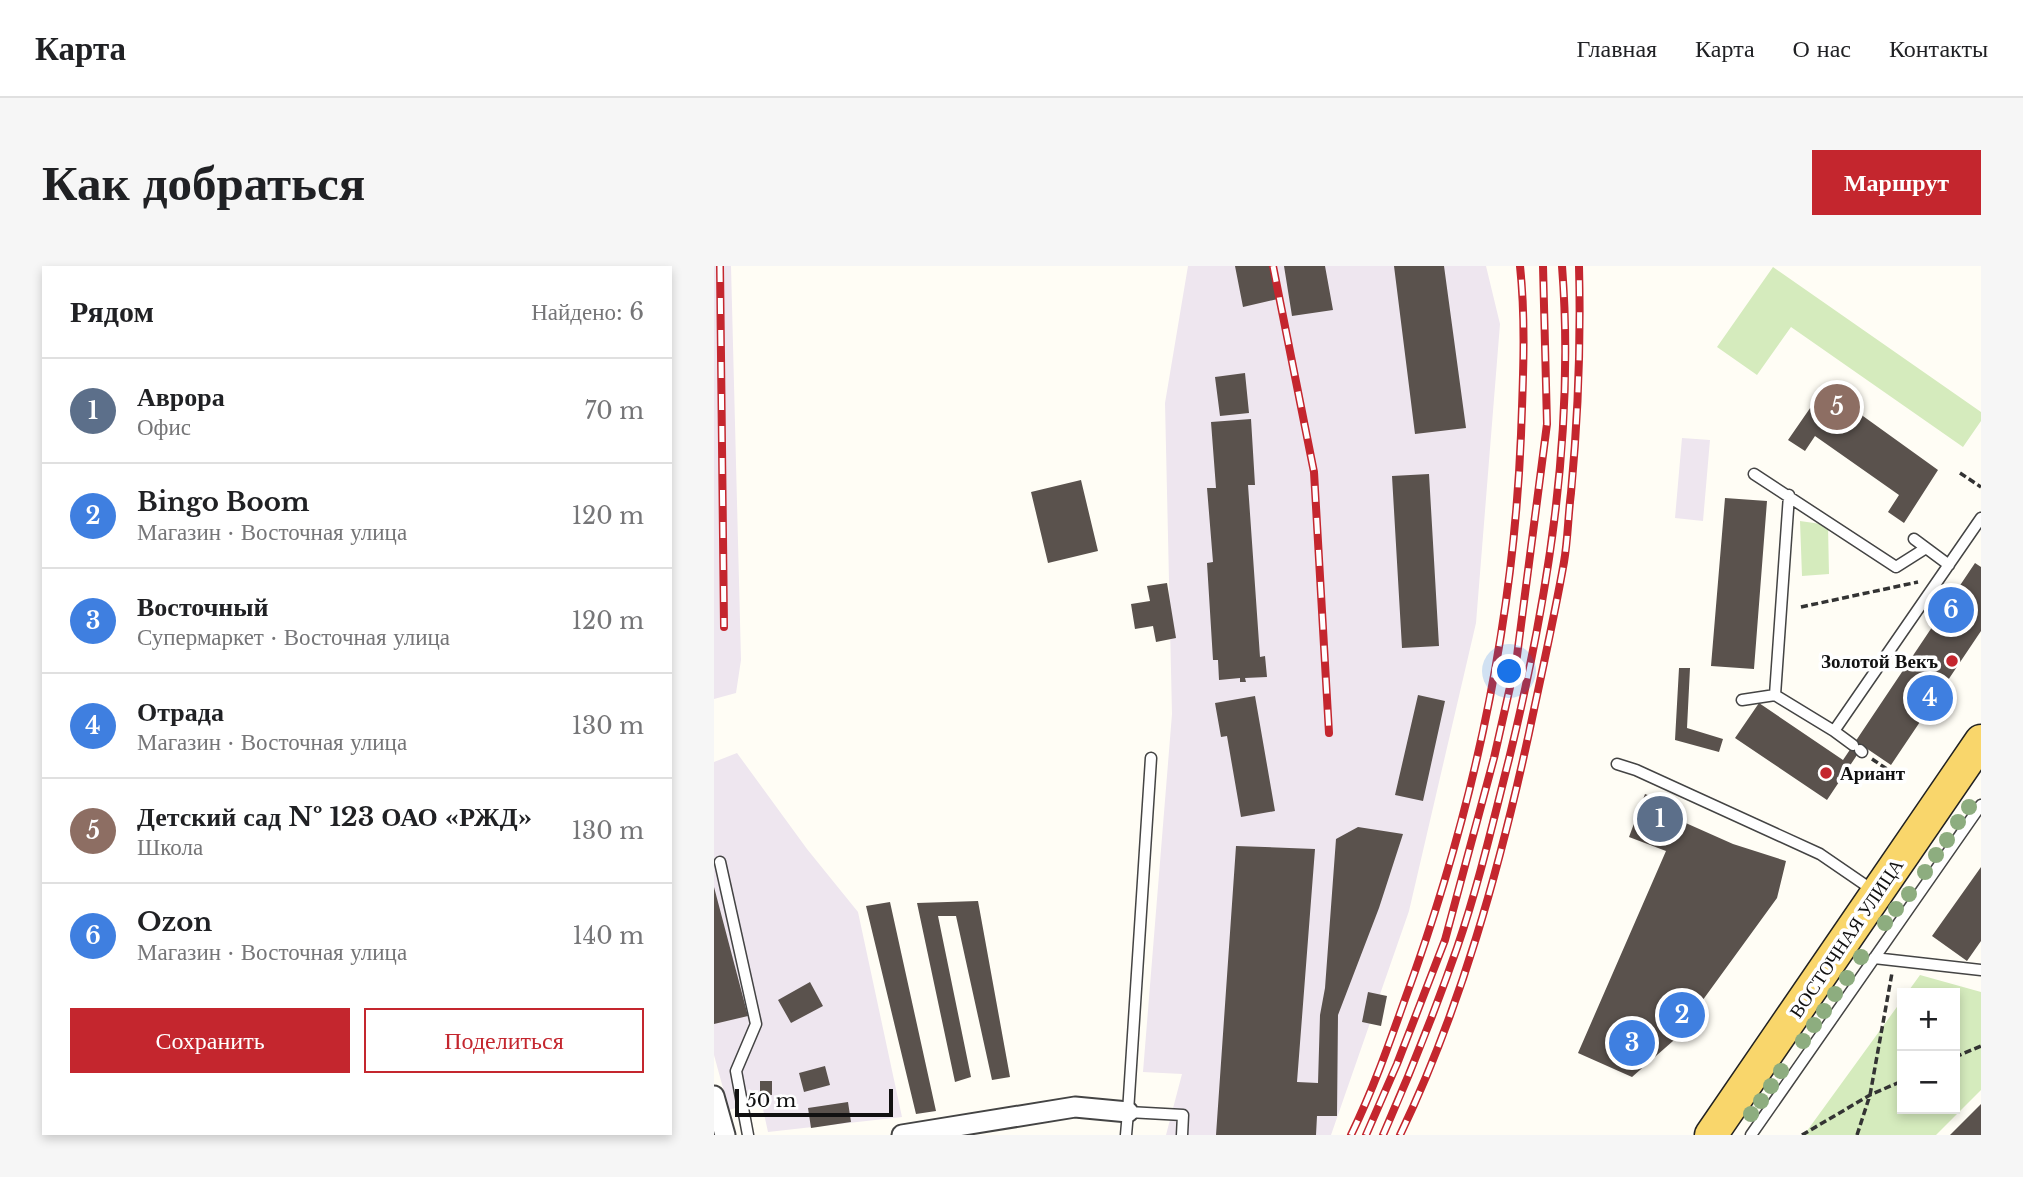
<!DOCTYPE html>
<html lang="ru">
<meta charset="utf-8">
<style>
body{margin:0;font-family:"Libre Baskerville",serif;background:#f6f6f6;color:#202124}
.controls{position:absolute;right:21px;bottom:21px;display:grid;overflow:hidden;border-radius:0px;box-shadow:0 4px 10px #0003}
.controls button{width:63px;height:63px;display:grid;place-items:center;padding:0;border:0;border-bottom:2px solid #e0e0e0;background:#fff;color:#202124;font:35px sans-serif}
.scale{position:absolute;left:21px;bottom:18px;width:158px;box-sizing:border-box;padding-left:7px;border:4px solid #111;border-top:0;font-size:19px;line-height:24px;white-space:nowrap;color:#111;-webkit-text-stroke:5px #fff;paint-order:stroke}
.you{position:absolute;left:796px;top:406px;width:24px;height:24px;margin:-18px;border:5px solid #fff;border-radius:50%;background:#1a73e8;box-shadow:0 0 0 10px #1a73e833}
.badge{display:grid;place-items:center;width:46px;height:46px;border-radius:50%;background:#c4262e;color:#fff;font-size:23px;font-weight:700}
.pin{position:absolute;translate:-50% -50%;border:4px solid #fff;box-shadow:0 2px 7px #0006}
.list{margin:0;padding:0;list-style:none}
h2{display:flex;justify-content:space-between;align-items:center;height:91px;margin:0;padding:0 28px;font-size:30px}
h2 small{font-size:23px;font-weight:400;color:#757577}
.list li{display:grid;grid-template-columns:46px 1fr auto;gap:21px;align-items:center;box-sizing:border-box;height:105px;padding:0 28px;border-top:2px solid #e0e0e0}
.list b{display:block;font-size:26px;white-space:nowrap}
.list p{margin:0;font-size:23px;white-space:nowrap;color:#757577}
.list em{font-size:23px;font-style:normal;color:#757577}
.actions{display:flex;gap:14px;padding:21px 28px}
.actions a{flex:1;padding:16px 0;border:2px solid #c4262e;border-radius:0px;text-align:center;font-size:24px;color:#c4262e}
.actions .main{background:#c4262e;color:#fff}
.map{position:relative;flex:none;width:1267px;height:869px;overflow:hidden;border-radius:0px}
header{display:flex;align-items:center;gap:42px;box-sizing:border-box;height:98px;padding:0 35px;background:#fff;border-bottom:2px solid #e0e0e0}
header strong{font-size:33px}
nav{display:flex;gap:38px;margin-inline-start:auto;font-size:24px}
.intro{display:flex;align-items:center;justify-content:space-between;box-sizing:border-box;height:168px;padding:0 42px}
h1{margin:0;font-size:49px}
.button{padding:18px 32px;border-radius:0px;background:#c4262e;color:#fff;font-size:24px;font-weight:700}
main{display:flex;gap:42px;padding:0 42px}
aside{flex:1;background:#fff;border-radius:0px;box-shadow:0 4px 10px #0003}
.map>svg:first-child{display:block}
.industrial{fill:#eee6ef}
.green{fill:#d5ebbd}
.building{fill:#5a524d}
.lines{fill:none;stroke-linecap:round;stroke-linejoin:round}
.lane-casing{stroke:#444;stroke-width:13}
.street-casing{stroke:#444;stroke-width:23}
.primary-casing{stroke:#222;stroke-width:35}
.path{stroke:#333;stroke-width:3.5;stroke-dasharray:7 3.5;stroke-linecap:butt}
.lane{stroke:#fff;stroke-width:10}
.street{stroke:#fff;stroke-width:19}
.primary{stroke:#f9d66b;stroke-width:32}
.rail-casing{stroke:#c4262e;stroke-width:8}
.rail{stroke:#fff;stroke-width:5;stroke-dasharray:16;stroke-linecap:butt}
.tree{fill:#8dad7f}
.poi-dot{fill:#c4262e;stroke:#fff;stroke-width:2.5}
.labels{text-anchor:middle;stroke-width:7;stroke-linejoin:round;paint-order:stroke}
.poi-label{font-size:19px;font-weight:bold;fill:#111;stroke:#fff;text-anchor:end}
.street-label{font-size:19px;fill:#111;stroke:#fff}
</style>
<header>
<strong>Карта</strong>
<nav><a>Главная</a><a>Карта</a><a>О нас</a><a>Контакты</a></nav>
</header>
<div class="intro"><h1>Как добраться</h1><a class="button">Маршрут</a></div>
<main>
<aside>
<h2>Рядом<small>Найдено: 6</small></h2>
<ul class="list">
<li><span class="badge" style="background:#5c6f8a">1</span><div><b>Аврора</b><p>Офис</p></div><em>70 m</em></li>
<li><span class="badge" style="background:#3f7fe0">2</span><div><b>Bingo Boom</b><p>Магазин · Восточная улица</p></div><em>120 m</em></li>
<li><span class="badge" style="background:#3f7fe0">3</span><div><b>Восточный</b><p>Супермаркет · Восточная улица</p></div><em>120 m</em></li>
<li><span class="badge" style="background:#3f7fe0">4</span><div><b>Отрада</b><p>Магазин · Восточная улица</p></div><em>130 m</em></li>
<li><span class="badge" style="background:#8d6e63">5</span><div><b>Детский сад № 123 ОАО «РЖД»</b><p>Школа</p></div><em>130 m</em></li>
<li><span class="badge" style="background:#3f7fe0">6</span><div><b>Ozon</b><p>Магазин · Восточная улица</p></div><em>140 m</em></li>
</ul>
<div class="actions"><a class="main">Сохранить</a><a>Поделиться</a></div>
</aside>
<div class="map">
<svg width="1267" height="869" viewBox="0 0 1267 869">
<rect width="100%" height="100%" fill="#fffdf5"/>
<!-- industrial -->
<path class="industrial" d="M0 0H17L27 394 22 427 0 433Z
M474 0H772L786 58 762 357 695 645 617 869H452L468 808 429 806 458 448 451 137Z
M968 172 996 174 989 255 961 252Z
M23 487 93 583 144 646 188 851 54 866 47 834 15 844 0 789V496Z"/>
<!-- green -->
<path class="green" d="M1059 1 1267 146V155L1249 181 1077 61 1043 109 1003 81Z
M1086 255 1114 259 1115 308 1088 310Z
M1206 709 1267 726V824L1222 869H1090L1188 734V843H1241V727H1193Z"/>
<!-- building -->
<path class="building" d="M521 0H557L564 33 529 41Z
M570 0H611L619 44 578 50Z
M680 0H730L752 162 701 168Z
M531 107 535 147 506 150 501 111Z
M1110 122 1224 204 1190 257 1174 246 1185 229 1101 170 1091 185 1074 174Z
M537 153 541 219H534L546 391 551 390 553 411 531 412 532 416H526V412L505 414 504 394H499L493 297 499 296 493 222H502L497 156Z
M715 208 725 380 688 382 678 210Z
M367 214 384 285 334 297 317 226Z
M1011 232 1053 235 1040 403 997 400Z
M1261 297 1267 301V365L1177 499 1149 480 1113 534 1021 472 1045 437 1129 494Z
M453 317 462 372 442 376 439 360 421 363 417 338 436 335 433 320Z
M965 402H976L973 462 1009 473 1005 486 961 474Z
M704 429 731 435 709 535 681 529Z
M541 430 561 545 527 551 513 470 507 471 501 437Z
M931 528 969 542 965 554 1019 578 1072 595 1063 632 959 775 918 811 864 787 952 585 915 571Z
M644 561 689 568 665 642 624 749 623 850H603L602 869H502L522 580 601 583 583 816 604 817 606 749 611 722 622 573Z
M1267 601V675L1253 695 1218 670Z
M0 621 34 750 0 758Z
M264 635 296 811 278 814 242 650H224L257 811 241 816 203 637Z
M176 636 222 845 202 848 152 640Z
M96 716 109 740 77 757 64 734Z
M654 726 673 730 667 760 648 756Z
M111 800 116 819 90 826 85 807Z
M46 815H58V829L46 828Z
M134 836 137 856 97 862 94 842Z
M1267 838V869H1236Z"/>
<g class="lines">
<!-- lane casing -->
<g class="lane-casing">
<path id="lane" d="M1040 208 1182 301 1212 282
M1075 229 1061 429 1120 465 1267 252
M1200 273 1235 299
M1028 434 1061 429
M1120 465 1139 479
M1146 484 1148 486
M437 492 414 846 469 849 468 869
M903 498 922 504 1106 588 1160 625
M6 596 42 758 22 805 34 869
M1160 692 1267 704
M412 869 414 846
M1037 869 1267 539"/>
</g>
<!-- street casing -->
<g class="street-casing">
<path id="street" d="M0 830 11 869
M188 869 361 841 414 846"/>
</g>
<!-- primary casing -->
<g class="primary-casing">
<path id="primary" d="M997 869 1267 475"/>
</g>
<!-- path -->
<path class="path" d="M1246 207 1267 221
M1087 341 1204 316
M1158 493 1192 516
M1241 791 1267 780
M1088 869 1156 829 1188 815
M1143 869 1156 829 1178 707"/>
<!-- lane -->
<use href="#lane" class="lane"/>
<!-- street -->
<use href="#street" class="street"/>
<!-- primary -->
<use href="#primary" class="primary"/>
<!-- rail casing -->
<g class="rail-casing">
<path id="rail" d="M6 0 10 361
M559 0 600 206 615 467
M637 869C658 826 674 781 690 736 757 554 799 363 807 169 809 113 812 56 806 0
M652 869 683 798 731 674 780 492 803 390 833 158 829 0
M669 869C696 808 721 745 743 682 764 621 779 556 795 493 834 333 861 165 848 0
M686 869C747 742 785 604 815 467 827 410 840 353 850 296 854 273 854 250 857 227 864 152 867 76 865 0"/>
</g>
<!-- rail -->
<use href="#rail" class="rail"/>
</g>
<!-- trees -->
<g class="tree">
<circle cx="1255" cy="541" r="8"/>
<circle cx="1244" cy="556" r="8"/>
<circle cx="1233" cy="574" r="8"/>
<circle cx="1222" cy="589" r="8"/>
<circle cx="1211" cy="606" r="8"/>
<circle cx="1195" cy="628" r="8"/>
<circle cx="1182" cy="643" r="8"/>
<circle cx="1171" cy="657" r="8"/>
<circle cx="1147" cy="691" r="8"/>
<circle cx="1133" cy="712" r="8"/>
<circle cx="1121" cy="728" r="8"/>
<circle cx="1110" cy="745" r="8"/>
<circle cx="1100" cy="759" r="8"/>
<circle cx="1089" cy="775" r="8"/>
<circle cx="1067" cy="805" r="8"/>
<circle cx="1057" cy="820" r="8"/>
<circle cx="1047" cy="835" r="8"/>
<circle cx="1037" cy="848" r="8"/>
</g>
<!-- markers -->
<g class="poi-dot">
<circle cx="1238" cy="395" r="7"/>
<circle cx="1112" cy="507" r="7"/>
</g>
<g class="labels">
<!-- poi labels -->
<g class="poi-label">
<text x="1224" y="402">Золотой Векъ</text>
<text x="1126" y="514" text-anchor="start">Ариант</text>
</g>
<!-- street labels -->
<g class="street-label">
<text transform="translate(1132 672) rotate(-56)" y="7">ВОСТОЧНАЯ УЛИЦА</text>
</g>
</g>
</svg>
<div class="controls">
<button>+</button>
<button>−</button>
</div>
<div class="scale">50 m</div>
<div class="you"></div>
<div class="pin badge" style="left:946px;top:553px;background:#5c6f8a">1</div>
<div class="pin badge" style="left:968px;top:749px;background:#3f7fe0">2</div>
<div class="pin badge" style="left:918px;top:777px;background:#3f7fe0">3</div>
<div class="pin badge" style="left:1216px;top:432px;background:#3f7fe0">4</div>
<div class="pin badge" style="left:1123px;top:141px;background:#8d6e63">5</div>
<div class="pin badge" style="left:1237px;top:344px;background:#3f7fe0">6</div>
</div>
</main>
